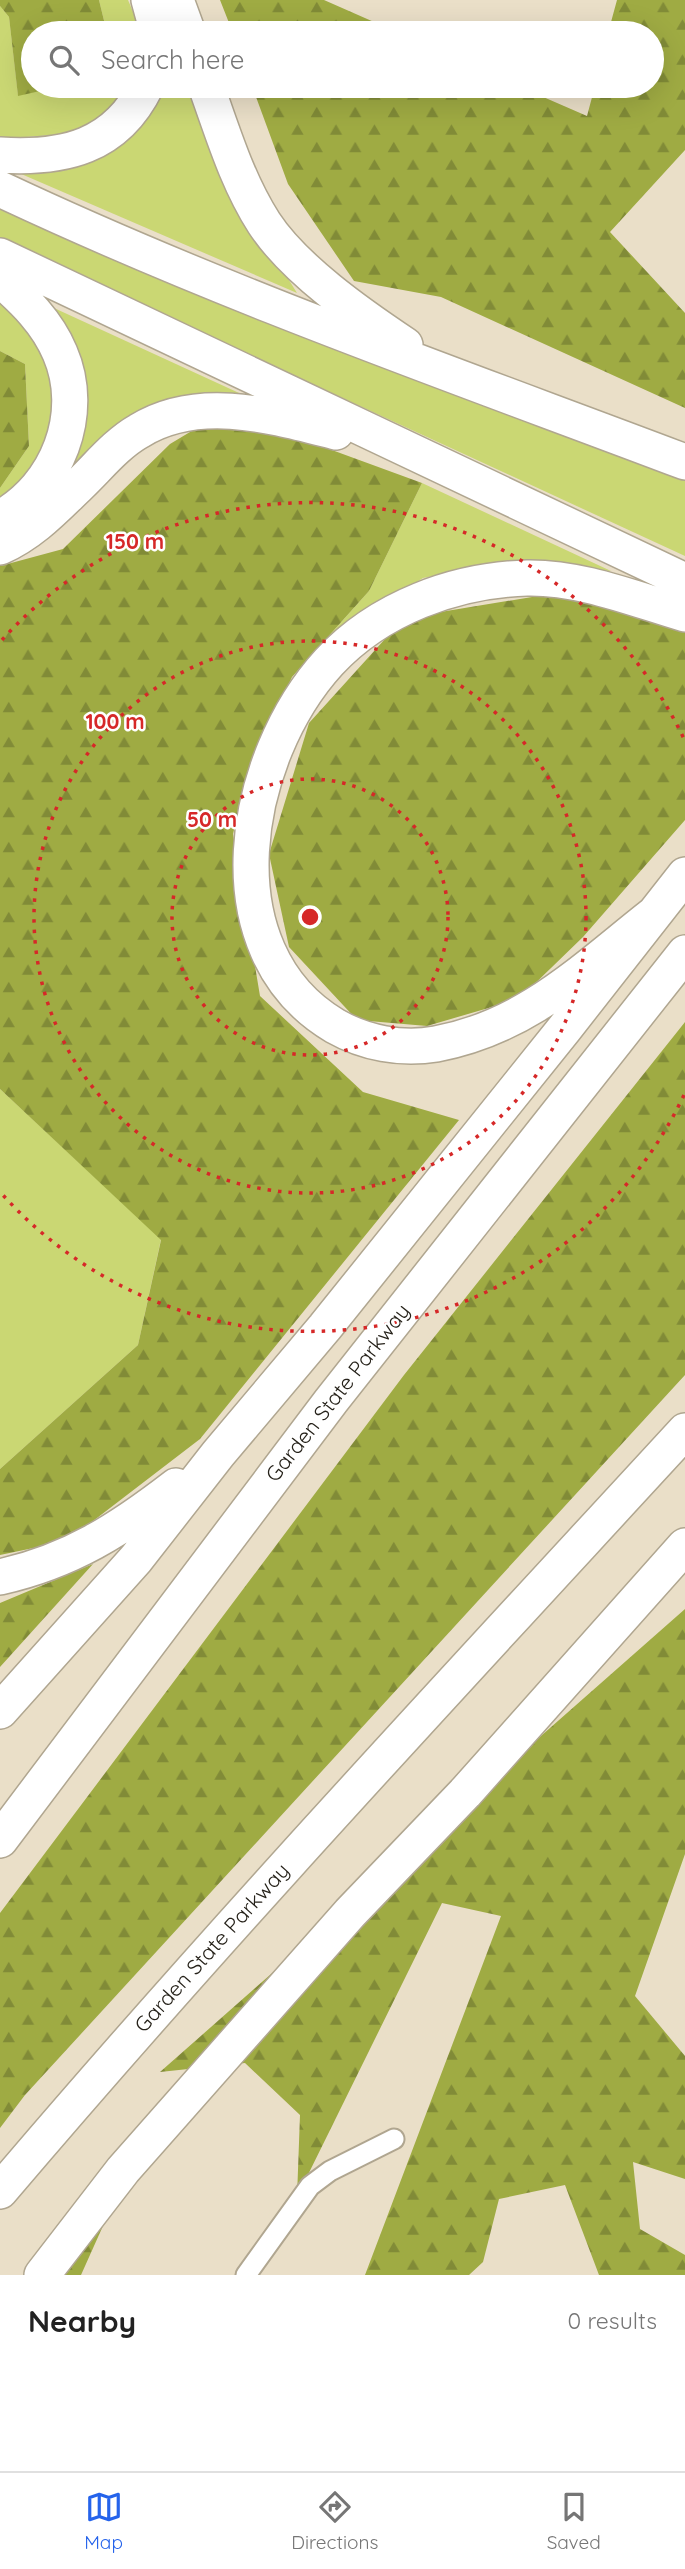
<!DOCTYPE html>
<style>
body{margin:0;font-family:Quicksand,sans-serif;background:#f6f6f6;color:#222}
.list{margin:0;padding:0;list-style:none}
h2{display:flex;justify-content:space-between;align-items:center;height:91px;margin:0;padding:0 28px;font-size:30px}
h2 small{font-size:23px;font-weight:400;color:#767676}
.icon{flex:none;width:38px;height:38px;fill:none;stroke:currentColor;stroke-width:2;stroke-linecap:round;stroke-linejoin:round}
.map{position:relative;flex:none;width:685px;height:2275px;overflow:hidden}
.search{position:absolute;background:#fff;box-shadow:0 7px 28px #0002;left:21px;right:21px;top:21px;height:77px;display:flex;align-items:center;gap:18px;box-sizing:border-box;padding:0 24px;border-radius:38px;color:#767676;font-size:26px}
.sheet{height:196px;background:#fff}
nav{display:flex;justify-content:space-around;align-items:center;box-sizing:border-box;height:98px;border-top:2px solid #e0e0e0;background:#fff;font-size:19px;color:#767676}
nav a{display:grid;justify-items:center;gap:4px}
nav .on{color:#2563eb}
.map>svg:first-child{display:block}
.green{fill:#cad773}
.forest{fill:url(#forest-firs)}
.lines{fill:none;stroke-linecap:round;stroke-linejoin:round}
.street-casing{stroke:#b0a690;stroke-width:23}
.highway-casing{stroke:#b0a690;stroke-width:38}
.street{stroke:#fff;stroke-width:19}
.highway{stroke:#fff;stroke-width:35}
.ring{fill:none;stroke:#d62828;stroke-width:3.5;stroke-dasharray:3.5 7}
.labels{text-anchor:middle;stroke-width:5;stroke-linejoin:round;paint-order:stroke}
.street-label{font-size:21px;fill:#26221a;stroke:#fff}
.centre{fill:#d62828;stroke:#fff;stroke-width:3.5}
.ring-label{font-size:21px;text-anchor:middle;font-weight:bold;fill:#d62828;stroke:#fff;stroke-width:5;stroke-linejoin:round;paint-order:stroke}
</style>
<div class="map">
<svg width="685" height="2275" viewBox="0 0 685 2275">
<defs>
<pattern id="forest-firs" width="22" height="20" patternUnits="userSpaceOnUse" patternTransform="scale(1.75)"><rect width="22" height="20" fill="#9fab43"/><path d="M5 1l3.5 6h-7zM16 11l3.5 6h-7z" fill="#818b37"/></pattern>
</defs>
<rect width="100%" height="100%" fill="#eadfc8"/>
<!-- green -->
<path class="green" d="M99 0H128L142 33H107Z
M0 6 9 17 18 95 62 86H131L110 115 66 134 0 139Z
M159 86H193L233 190 297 293 5 167 74 166Z
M0 198 685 478V556L0 240Z
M0 300 49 352 58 407 36 468 0 498V488L29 446 25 364 0 351Z
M54 308 250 398 214 401 57 490Z
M422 483 611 571 498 563 423 578 328 637 369 591Z
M0 1089 161 1239 138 1345 0 1469Z"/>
<!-- forest -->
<path class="forest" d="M0 0H99L107 33H33V86H62L18 96 9 17 0 6Z
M220 0H324L399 33H233Z
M617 0H685V150L610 232 685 313V408L441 297 354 281 288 184 252 86H518L587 116 595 86H652V33H608Z
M0 351 25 364 29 446 0 488Z
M225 411 422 483 369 591 292 677 248 771 233 834 260 996 363 1092 459 1120 200 1439 67 1541 0 1555V1469L138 1345 161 1240 0 1089V566L63 549 170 444Z
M556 593 685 622V820L583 937 519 999 427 1026 357 1020 289 947 269 854 309 723 404 618Z
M685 1022V1375L25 2095 0 2128V1913L404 1375Z
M93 1564 0 1667V1603Z
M685 1609V1854L635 1996 685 2056V2179L633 2162 640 2229 685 2255V2275H599L565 2185 499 2199 483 2262 469 2275H365L501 1916 442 1903 297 2197 300 2115 245 2063 160 2072Z
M111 2208 81 2275H61Z"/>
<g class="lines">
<!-- street casing -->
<g class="street-casing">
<path id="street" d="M246 2275 310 2186 330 2171 394 2139"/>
</g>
<!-- highway casing -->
<g class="highway-casing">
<path id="highway" d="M149 0 158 33
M176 0 188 33
M206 86C223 133 237 181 264 223 294 269 360 315 405 345
M0 155C64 159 116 147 146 86
M0 189C223 294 455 375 685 462
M0 256 685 581
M0 279C24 300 47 322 60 353 86 413 58 487 0 518
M0 547C32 533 55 508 79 485 98 467 116 444 139 431 199 394 273 416 336 432
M653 915C583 970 527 1027 436 1044 401 1050 365 1043 335 1026 207 950 242 757 329 662 379 608 455 580 527 578 581 577 634 599 685 614
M0 1577C71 1561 119 1530 176 1486
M0 1711 136 1559 218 1454 325 1327 565 1028 685 875
M0 1840 331 1401 685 953
M0 2191C221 1931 454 1682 685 1431
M42 2275 123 2170 350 1913 465 1793 685 1546"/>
</g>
<!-- street -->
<use href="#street" class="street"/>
<!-- highway -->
<use href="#highway" class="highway"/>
</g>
<!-- distance rings -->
<g class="ring">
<circle cx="310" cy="917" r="138"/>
<circle cx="310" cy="917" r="276"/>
<path d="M684 1095A414 414 0 0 1 2 1194M2 640A414 414 0 0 1 684 739"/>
</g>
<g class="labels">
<!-- street labels -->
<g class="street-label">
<text transform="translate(338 1393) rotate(-52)" y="7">Garden State Parkway</text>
<text transform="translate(212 1948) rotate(-48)" y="7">Garden State Parkway</text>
</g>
</g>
<circle cx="310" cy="917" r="10" class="centre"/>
<g class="ring-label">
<text x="135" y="549">150 m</text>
<text x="115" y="729">100 m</text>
<text x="212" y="827">50 m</text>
</g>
</svg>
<div class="search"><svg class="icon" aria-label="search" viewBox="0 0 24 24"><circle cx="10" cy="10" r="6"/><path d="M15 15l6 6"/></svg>Search here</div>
</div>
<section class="sheet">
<h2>Nearby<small>0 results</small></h2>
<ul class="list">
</ul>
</section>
<nav>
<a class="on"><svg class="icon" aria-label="map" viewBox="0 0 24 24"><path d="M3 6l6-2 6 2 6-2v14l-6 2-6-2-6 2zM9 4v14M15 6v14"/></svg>Map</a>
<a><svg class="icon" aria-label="directions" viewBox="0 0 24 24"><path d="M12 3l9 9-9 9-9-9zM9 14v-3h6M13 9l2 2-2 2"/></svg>Directions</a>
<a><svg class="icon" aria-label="saved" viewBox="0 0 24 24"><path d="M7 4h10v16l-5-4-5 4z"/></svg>Saved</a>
</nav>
